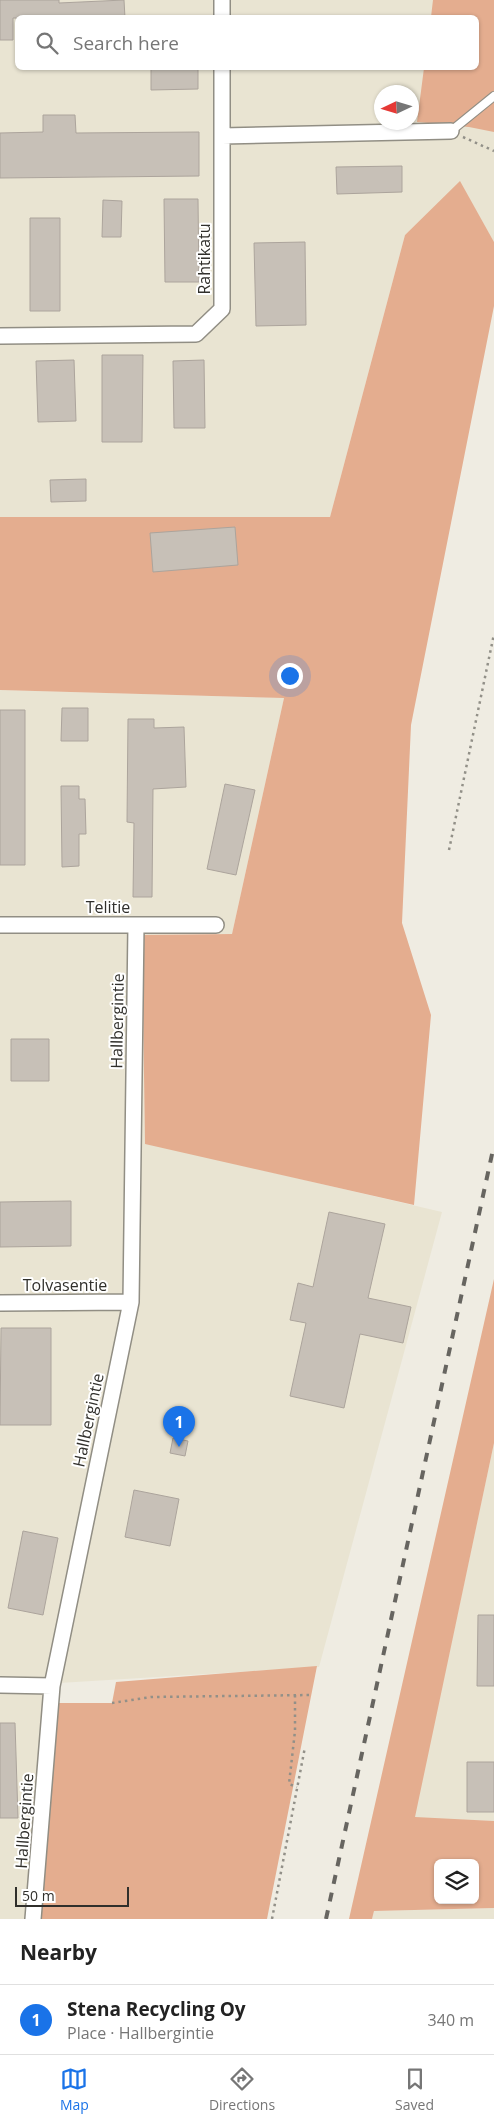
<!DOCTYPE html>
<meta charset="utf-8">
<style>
body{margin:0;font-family:"Open Sans",sans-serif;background:#f6f6f6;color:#222}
.controls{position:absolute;right:15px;bottom:15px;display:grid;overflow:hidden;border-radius:8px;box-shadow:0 1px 4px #0004}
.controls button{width:45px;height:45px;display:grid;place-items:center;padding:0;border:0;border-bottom:1px solid #e0e0e0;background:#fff;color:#222;font:25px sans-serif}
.compass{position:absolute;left:374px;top:85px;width:45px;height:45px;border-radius:50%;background:#fff;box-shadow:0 1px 4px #0004;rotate:266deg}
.scale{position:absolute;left:15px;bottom:12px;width:114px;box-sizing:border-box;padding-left:5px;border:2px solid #302f2b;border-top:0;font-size:14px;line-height:18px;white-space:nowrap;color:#302f2b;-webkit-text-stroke:4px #fff;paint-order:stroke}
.you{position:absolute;left:289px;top:675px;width:18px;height:18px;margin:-12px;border:4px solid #fff;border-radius:50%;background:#1a73e8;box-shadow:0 0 0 8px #1a73e833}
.badge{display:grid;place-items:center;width:32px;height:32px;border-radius:50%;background:#1a73e8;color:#fff;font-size:16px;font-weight:700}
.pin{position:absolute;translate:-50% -41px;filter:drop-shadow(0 1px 2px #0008)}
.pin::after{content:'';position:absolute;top:26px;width:18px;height:15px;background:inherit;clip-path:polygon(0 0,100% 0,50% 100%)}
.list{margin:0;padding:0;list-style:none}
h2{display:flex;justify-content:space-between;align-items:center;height:65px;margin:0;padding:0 20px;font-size:21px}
h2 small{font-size:16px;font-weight:400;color:#767676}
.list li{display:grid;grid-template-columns:32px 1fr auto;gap:15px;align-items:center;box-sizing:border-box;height:70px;padding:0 20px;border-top:1px solid #e0e0e0}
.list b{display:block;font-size:19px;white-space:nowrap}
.list p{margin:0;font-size:16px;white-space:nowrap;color:#767676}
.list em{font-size:16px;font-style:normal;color:#767676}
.icon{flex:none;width:28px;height:28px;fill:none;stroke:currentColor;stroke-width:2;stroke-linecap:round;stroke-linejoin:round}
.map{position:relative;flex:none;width:494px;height:1919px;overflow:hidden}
.search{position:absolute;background:#fff;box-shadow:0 1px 4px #0004;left:15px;right:15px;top:15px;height:55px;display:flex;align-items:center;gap:12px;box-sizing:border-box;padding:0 18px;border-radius:8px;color:#767676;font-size:19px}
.sheet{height:135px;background:#fff}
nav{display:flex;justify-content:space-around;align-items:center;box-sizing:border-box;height:70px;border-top:1px solid #e0e0e0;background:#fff;font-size:14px;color:#767676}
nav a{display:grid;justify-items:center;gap:2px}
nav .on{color:#1a73e8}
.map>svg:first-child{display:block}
.built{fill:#e9e4d2;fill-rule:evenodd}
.green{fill:#e4ad8f;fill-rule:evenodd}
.building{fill:#c7c0b7;stroke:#aca49c}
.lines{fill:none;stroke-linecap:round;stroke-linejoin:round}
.service-casing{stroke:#918e84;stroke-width:10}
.minor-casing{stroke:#918e84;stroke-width:18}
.path{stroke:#929088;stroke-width:2.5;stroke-dasharray:2.5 4;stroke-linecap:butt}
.service{stroke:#fff;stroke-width:8}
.minor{stroke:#fff;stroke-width:15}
.rail{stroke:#676560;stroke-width:4;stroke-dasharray:9 9;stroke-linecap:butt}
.labels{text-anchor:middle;stroke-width:4;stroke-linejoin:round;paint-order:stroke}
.street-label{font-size:16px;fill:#302f2b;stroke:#fff}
</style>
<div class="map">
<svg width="494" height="1919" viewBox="0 0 494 1919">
<rect width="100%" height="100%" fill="#efece2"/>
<!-- built -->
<path class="built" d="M0 0H494V242L460 182 405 235 330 517H0ZM18 18H476V68H18ZM382 92H412V122H382Z
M0 690 284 698 232 934 142 935 145 1143 442 1212 319 1667 59 1683 38 1919H0Z
M494 1443V1821L414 1818Z
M494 1908V1919H372L374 1911Z"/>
<!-- green -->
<path class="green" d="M433 0H494V132L469 127 417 122 424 68H476V18L431 17Z
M460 181 494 242V306L411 725 402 923 431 1015 414 1205 145 1144 142 935 232 934 284 698 0 690V517H330L405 235Z
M494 1279V1443L415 1817 494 1821V1908L374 1911 372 1919H349ZM438 1863H475V1900H438Z
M317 1666 267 1919H38L57 1703H112L116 1682Z"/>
<!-- building -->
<path class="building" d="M0 0H59V3L124 0 125 18H13V40H0Z
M151 68H198V89L151 90Z
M43 115H75L76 133 199 132V176L0 178V133L43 132Z
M402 166V192L337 194 336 167Z
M164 199H198L199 282H165Z
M103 200 122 201 121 237H102Z
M30 218H60V311H30Z
M305 242 306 325 256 326 254 243Z
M102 355H143L142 442H102Z
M74 360 76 421 38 422 36 361Z
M204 360 205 428H174L173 361Z
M86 479V501L51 502 50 480Z
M235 527 238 565 153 572 150 533Z
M62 708H88V741H61Z
M0 710H25V865H0Z
M128 719H154V728L184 727 186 787 153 789 152 897H133L134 823 127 822Z
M225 784 255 790 236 875 207 869Z
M61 786H79V799H85L86 834H79V866L62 867Z
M11 1039H49V1081H11Z
M71 1201V1246L0 1247V1202Z
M329 1212 385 1224 368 1298 411 1307 403 1343 360 1334 344 1408 290 1396 306 1323 290 1320 298 1283 313 1287Z
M1 1328H51V1425H0Z
M173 1438 188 1441 185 1456 170 1453Z
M134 1490 179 1499 170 1546 125 1537Z
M23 1531 58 1538 43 1615 8 1608Z
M478 1615H494V1686H477Z
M0 1723H15L18 1818H0Z
M467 1762H494V1812H467Z"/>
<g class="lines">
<!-- service casing -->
<g class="service-casing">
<path id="service" d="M451 131 494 96"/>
</g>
<!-- minor casing -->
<g class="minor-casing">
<path id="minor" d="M222 0V18
M222 136 451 131
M0 336 196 334 222 309V68
M0 925H216
M0 1303 131 1302
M0 1685 52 1686
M33 1919 52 1686 131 1302 136 925"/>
</g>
<!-- path -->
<path class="path" d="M463 137 494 151
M449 850 494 634
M295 1695V1731L289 1784 297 1787
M112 1703 151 1697 312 1695
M272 1919 305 1747"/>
<!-- service -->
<use href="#service" class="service"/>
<!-- minor -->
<use href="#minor" class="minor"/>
<!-- rail -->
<path class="rail" d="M326 1919 494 1145"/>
</g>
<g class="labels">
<!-- street labels -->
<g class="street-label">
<text transform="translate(204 259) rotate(-90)" y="6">Rahtikatu</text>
<text x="108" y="913">Telitie</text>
<text transform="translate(117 1021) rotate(-89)" y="6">Hallbergintie</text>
<text x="65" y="1291">Tolvasentie</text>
<text transform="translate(88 1420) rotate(-78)" y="6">Hallbergintie</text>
<text transform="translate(24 1821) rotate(-86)" y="6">Hallbergintie</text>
</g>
</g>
</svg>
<div class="controls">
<button><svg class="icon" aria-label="layers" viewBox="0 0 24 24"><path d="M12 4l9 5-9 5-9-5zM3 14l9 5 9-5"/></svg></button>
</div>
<svg class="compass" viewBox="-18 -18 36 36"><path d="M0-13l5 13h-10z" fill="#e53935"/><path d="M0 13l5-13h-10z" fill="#767676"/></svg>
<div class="scale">50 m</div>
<div class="you"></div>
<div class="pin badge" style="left:179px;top:1447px">1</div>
<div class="search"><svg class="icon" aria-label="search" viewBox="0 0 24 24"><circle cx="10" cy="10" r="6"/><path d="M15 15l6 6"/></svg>Search here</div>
</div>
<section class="sheet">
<h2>Nearby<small></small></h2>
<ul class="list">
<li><span class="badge">1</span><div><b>Stena Recycling Oy</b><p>Place · Hallbergintie</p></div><em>340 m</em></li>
</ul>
</section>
<nav>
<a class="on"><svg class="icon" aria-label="map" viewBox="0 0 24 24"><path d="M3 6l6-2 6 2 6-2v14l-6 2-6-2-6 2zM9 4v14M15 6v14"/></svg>Map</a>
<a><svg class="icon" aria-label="directions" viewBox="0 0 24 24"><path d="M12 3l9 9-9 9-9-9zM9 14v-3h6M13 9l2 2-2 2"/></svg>Directions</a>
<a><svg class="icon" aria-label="saved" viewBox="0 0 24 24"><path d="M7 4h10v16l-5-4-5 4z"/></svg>Saved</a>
</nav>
